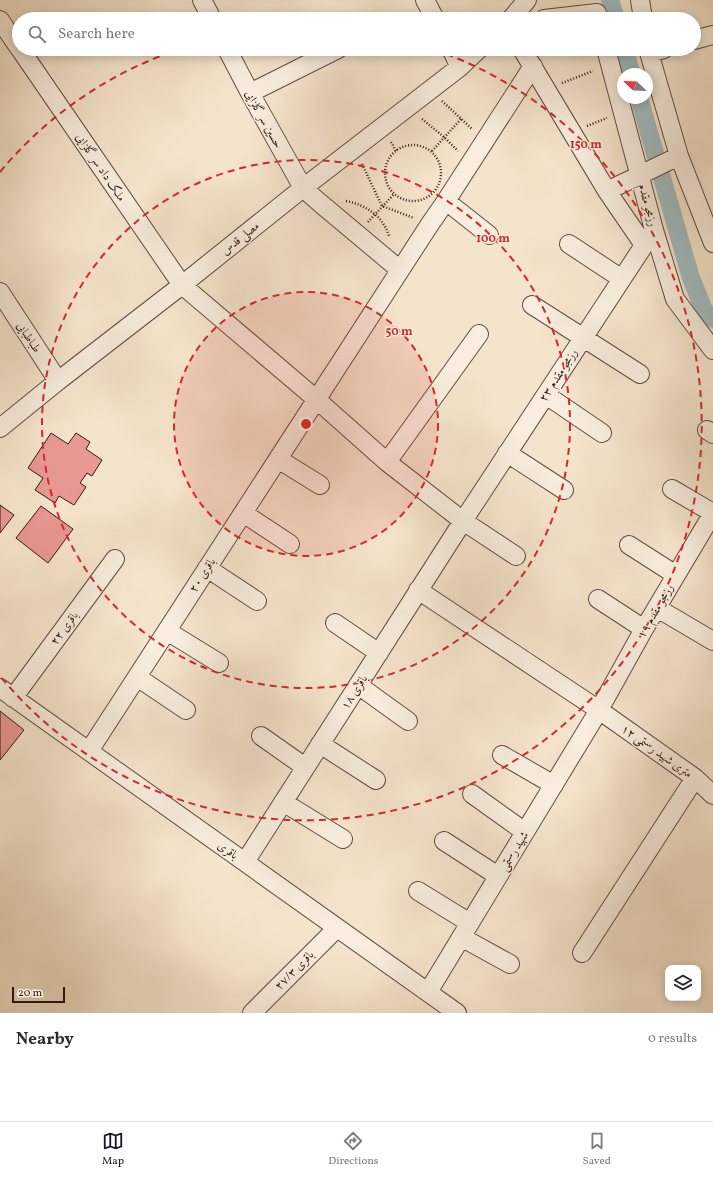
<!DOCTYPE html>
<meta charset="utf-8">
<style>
body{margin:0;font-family:Vollkorn,Amiri,serif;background:#f2f2f3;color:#2b2b33}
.controls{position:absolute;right:12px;bottom:12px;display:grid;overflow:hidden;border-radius:8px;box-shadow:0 2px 10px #0003}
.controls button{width:36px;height:36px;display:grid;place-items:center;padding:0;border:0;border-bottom:1px solid #e1e1e2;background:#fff;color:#2b2b33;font:20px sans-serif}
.compass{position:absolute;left:617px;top:68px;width:36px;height:36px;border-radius:50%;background:#fff;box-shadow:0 2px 10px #0003;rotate:293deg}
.scale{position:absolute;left:12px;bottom:10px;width:53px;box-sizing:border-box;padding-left:4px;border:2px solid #301a12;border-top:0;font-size:11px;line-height:14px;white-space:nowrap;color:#301a12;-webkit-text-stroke:3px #f8edde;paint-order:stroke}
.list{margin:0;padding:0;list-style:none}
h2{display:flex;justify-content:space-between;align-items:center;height:52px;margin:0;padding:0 16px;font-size:17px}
h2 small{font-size:13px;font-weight:400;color:#7c7c81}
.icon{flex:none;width:22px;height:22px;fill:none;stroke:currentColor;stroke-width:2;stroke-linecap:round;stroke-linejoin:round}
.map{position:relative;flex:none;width:713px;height:1013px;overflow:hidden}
.search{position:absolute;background:#fff;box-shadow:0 2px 10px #0003;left:12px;right:12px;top:12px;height:44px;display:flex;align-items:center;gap:10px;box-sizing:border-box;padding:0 14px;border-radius:22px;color:#7c7c81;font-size:15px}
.sheet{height:108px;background:#fff}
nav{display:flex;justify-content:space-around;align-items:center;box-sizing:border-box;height:56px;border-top:1px solid #e1e1e2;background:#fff;font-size:11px;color:#7c7c81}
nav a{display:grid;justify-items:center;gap:2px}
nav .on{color:#111827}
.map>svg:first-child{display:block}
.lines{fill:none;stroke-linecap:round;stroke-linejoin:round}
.canal{stroke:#a0bcc1;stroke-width:18}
.building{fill:#e99893;stroke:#301a12}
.minor-casing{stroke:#614c40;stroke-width:20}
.path{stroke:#301a12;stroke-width:2.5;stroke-dasharray:1 2;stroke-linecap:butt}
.minor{stroke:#f8edde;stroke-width:18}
.ring{fill:none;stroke:#d62828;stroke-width:2;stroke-dasharray:7 5}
.labels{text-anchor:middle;stroke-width:3;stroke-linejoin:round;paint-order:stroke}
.street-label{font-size:12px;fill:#301a12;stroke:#f8edde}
.centre{fill:#d62828;stroke:#f8edde;stroke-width:2}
.ring-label{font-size:12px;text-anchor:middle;font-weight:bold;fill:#d62828;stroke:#f8edde;stroke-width:3;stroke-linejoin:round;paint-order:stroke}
</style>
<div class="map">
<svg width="713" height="1013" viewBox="0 0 713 1013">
<rect width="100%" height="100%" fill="#f5e4cc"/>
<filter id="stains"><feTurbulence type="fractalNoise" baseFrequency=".005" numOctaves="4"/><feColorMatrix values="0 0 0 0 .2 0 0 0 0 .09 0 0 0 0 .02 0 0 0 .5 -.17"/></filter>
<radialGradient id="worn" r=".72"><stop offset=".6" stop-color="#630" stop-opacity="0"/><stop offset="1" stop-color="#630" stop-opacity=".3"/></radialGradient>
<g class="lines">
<!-- canal -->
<path class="canal" d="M610 0 616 19
M624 49 632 74
M639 98 691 278 704 310 713 319"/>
</g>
<!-- building -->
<path class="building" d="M51 433 68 444 76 433 90 442 86 449 102 460 92 476 87 473 80 483 86 487 74 505 59 496 55 503 35 490 43 478 28 468Z
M0 505 14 515 0 533Z
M41 506 73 529 48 563 16 538Z
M0 711 24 730 0 760Z"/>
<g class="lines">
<!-- minor casing -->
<g class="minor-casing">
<path id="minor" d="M202 0 212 19
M425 0 435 19
M640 0 643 19
M511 19 527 0
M544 19 597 13
M0 20 19 48
M694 40 713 35
M20 49 182 285 316 399 387 462 463 521 516 556
M227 49 250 93 303 188 320 203 400 270
M451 49 460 67
M522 49 607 191 644 245
M606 49 654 230 675 299 713 350
M648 49 679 156 713 243
M649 53 664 49
M250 93 338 49
M607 191 679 156
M446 201 489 235
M569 244 622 279
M0 292 58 381
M532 305 640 374
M546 395 602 433
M0 428 58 381 182 285 303 188 460 67 479 49
M707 430 713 434
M507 453 564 490
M278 459 320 485
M387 462 479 334
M243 513 290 544
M629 545 676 575
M207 568 257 601
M418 590 599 710 695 778 713 795
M598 599 644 629
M657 608 713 641
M335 623 379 653
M167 631 219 663
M137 677 186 710
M358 685 408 721
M0 688 457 1013
M13 698 115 559
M261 736 305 767
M320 744 376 780
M89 751 430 224 446 201 533 66
M502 755 554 785
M472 794 525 832
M283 802 343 839
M444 841 498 876
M245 862 463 521 654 230
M418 891 470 923
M461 937 510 964
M582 953 695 778
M428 992 599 710 644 629 713 513 672 489
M252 1013 337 928"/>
</g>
<!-- path -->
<path class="path" d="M562 83 593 71
M442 101 472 129
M422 119 444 137 458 151
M587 126 607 118
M391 142 396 151
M385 173a28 28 0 1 1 56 0a28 28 0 1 1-56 0Z
M432 151 461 119
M362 164 382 206 414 218
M346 201C366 205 383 216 389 236
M368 222 394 194"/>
<!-- minor -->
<use href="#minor" class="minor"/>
</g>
<!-- distance rings -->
<circle cx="306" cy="424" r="132" fill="#d62828" fill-opacity=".12"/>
<g class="ring">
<circle cx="306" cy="424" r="132"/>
<circle cx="306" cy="424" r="264"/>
<path d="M0 172A396 396 0 0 1 177 50M435 50A396 396 0 1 1 0 676"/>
</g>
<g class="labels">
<!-- street labels -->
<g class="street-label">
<text transform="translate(264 119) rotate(61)" y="4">حسین سر گلزایی</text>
<text transform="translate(101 167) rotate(56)" y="4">ملک داد سر گلزایی</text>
<text transform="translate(648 205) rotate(75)" y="4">رزمجو مقدم</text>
<text transform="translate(240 238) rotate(-39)" y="4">مصلی قدس</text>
<text transform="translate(29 337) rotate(57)" y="4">طباطبایی</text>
<text transform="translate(558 375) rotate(-57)" y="4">رزمجو مقدم ۲۳</text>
<text transform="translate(202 575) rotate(-57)" y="4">باقری ۲۰</text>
<text transform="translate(655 611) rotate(-60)" y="4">رزمجو مقدم ۱۹</text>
<text transform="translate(64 628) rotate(-54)" y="4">باقری ۲۲</text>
<text transform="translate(354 692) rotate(-57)" y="4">باقری ۱۸</text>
<text transform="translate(657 751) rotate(35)" y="4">۱۲ متری شهید رستمی</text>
<text transform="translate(228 850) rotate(35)" y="4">باقری</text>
<text transform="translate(514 851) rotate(-59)" y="4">شهید رستمی</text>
<text transform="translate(294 970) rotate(-45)" y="4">باقری ۲۷/۳</text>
</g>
</g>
<circle cx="306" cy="424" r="6" class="centre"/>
<g class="ring-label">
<text x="586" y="148">150 m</text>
<text x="493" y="242">100 m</text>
<text x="399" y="335">50 m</text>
</g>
<rect width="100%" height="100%" filter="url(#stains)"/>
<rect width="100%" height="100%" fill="url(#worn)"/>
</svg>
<div class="controls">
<button><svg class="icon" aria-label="layers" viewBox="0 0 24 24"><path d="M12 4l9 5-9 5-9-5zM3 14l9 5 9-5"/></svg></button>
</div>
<svg class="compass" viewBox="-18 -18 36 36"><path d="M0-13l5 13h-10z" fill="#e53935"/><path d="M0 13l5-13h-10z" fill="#7c7c81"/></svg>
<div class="scale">20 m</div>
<div class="search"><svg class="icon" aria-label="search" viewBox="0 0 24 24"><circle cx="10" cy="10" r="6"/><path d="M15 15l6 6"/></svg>Search here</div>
</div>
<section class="sheet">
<h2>Nearby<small>0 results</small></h2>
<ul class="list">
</ul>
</section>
<nav>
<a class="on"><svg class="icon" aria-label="map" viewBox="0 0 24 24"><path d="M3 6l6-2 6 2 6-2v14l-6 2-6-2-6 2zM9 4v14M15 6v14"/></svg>Map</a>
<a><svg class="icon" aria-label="directions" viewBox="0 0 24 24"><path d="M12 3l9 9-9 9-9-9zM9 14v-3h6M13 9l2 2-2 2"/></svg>Directions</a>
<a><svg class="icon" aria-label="saved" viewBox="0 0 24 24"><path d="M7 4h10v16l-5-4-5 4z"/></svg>Saved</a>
</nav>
